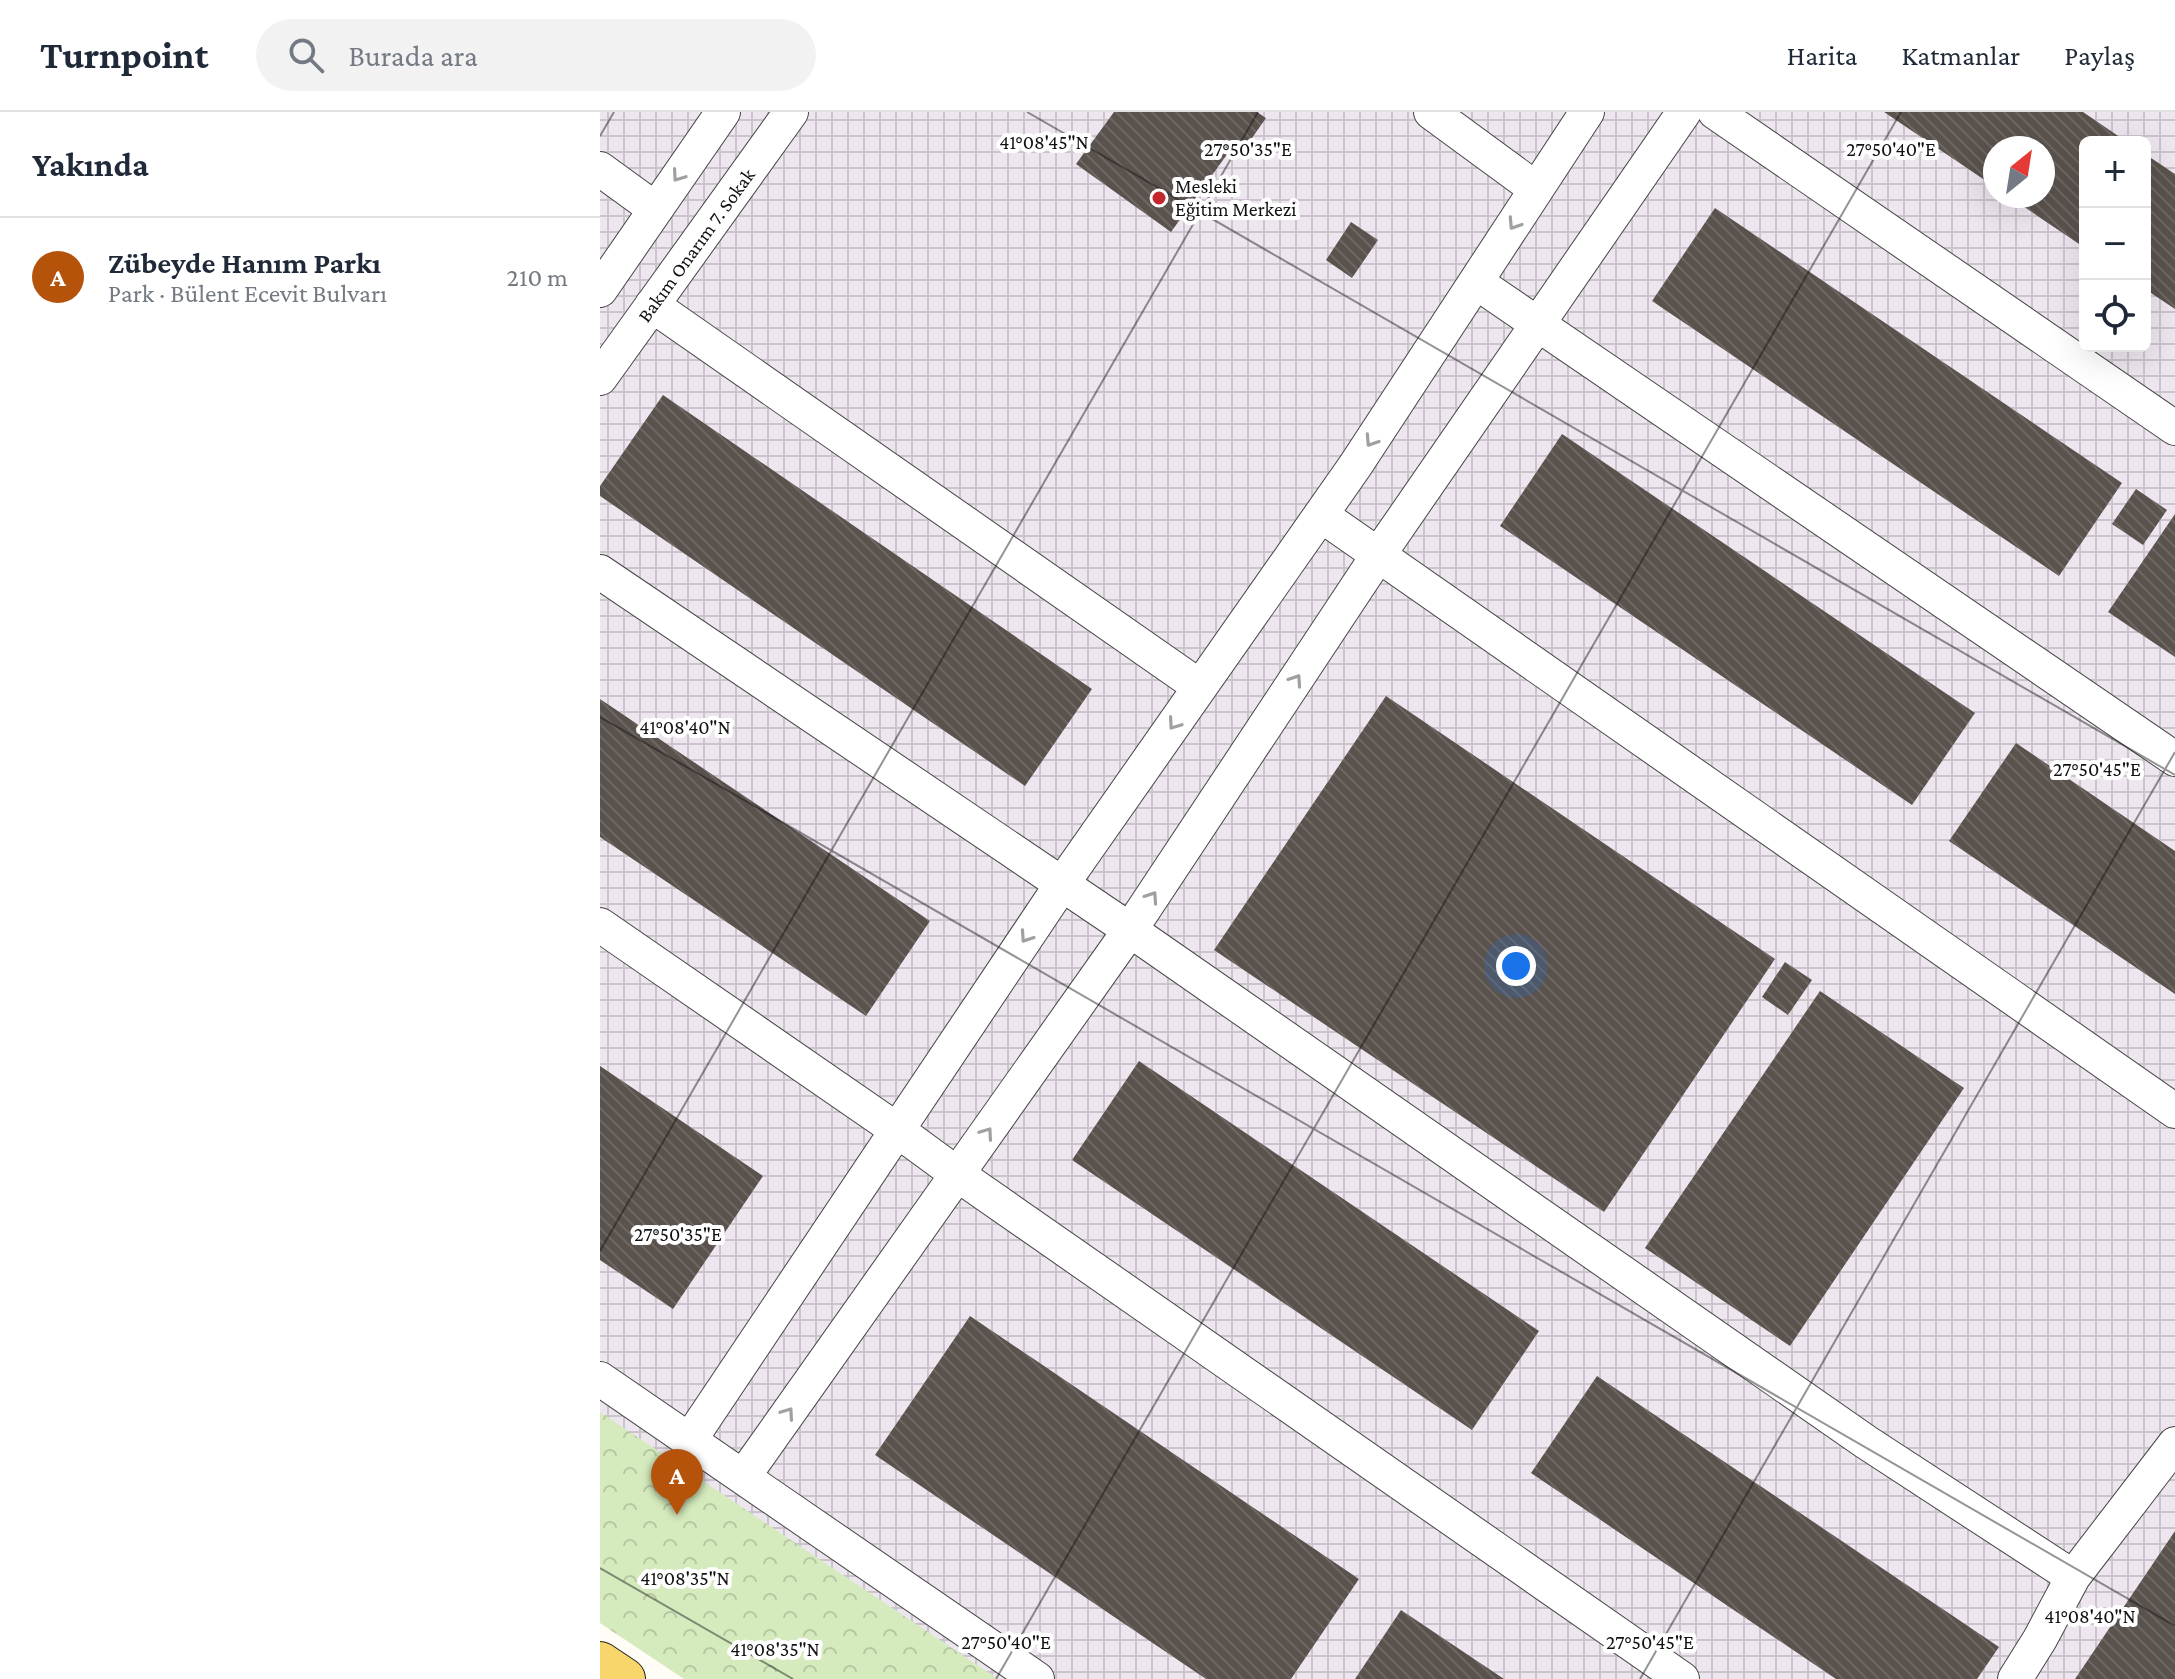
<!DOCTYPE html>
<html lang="tr">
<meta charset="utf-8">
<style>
body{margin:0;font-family:"Crimson Pro",serif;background:#f2f2f3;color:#1f2937}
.controls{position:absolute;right:24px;top:24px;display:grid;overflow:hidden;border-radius:12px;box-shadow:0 8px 32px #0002}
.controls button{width:72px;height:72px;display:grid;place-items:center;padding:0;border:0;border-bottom:2px solid #e0e1e3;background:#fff;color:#1f2937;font:40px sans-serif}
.compass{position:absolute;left:1383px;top:24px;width:72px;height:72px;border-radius:50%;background:#fff;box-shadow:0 8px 32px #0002;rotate:30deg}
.you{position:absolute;left:916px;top:854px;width:28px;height:28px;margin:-20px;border:6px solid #fff;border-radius:50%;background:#1a73e8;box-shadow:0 0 0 12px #1a73e833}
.badge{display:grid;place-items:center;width:52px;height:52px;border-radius:50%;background:#b45309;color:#fff;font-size:26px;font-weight:700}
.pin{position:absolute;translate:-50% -66px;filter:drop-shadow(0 2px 4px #0008)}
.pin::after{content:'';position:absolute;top:42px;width:28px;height:24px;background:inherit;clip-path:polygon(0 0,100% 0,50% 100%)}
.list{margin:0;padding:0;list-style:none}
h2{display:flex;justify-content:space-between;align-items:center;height:104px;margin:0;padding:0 32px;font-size:34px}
h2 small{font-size:26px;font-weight:400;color:#747a83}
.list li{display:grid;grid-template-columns:52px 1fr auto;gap:24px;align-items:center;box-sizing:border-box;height:120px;padding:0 32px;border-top:2px solid #e0e1e3}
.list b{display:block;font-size:30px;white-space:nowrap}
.list p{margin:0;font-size:26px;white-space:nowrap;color:#747a83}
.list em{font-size:26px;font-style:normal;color:#747a83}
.icon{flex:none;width:44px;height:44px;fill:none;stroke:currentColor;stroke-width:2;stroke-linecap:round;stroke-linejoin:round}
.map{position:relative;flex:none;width:1575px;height:1567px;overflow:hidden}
header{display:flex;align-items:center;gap:48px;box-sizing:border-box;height:112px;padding:0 40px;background:#fff;border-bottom:2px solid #e0e1e3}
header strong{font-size:38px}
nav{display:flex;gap:44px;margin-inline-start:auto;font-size:28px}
.search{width:560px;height:72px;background:#f2f2f3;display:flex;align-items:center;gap:20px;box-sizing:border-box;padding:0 28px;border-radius:44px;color:#747a83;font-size:30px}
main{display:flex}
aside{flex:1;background:#fff}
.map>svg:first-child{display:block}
.industrial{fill:url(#industrial-grid);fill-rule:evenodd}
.park{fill:url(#park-crowns)}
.building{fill:url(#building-back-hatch)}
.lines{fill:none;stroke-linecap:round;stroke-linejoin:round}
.minor-casing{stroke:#444;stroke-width:36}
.major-casing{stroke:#222;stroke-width:44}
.minor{stroke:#fff;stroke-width:34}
.major{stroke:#f9d66b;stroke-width:42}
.oneway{stroke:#a0a0a0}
.ticks{fill:none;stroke:#111;stroke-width:2;stroke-opacity:0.45}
.poi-dot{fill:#c4262e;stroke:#fff;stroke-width:3}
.labels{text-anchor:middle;stroke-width:8;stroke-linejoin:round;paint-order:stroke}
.poi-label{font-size:20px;fill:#111;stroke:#fff;text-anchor:start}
.street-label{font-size:20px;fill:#111;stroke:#fff}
.ticks-label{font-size:20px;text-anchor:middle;fill:#111;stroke:#fff;stroke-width:8;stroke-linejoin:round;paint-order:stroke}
</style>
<header>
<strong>Turnpoint</strong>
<div class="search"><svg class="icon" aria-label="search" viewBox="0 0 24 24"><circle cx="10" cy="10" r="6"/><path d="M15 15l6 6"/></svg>Burada ara</div>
<nav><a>Harita</a><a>Katmanlar</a><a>Paylaş</a></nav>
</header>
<main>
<aside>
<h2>Yakında<small></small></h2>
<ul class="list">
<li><span class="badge">A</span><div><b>Zübeyde Hanım Parkı</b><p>Park · Bülent Ecevit Bulvarı</p></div><em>210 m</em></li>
</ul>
</aside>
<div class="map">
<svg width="1575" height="1567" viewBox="0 0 1575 1567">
<defs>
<pattern id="industrial-grid" width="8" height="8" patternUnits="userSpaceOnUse" patternTransform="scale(2)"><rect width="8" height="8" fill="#eee6ef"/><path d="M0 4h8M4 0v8" fill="none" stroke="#cbc4cc"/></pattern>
<pattern id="park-crowns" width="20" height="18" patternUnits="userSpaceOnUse" patternTransform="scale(2)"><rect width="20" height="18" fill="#d5ebbd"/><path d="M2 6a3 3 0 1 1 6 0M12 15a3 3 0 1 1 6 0" fill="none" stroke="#b6c8a1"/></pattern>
<pattern id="building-back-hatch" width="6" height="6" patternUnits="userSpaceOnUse" patternTransform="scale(2)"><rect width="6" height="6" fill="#5a524d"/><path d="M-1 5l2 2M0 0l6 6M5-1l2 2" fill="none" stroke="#6d6662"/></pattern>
</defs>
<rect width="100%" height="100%" fill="#fffdf5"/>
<!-- industrial -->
<path class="industrial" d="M0 0H1575V1567H369L0 1319ZM1485 30H1545V234H1485ZM1395 36H1443V84H1395Z"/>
<!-- park -->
<path class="park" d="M0 1300 398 1567H84L0 1511Z"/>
<!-- building -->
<path class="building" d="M514 0H657L666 6 645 36 636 30 571 120 476 52Z
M1284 0H1483L1527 30H1485V136L1408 84H1443V36H1395V75Z
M1545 42 1575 62V197L1545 177Z
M1115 96 1522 371 1459 464 1052 189Z
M751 110 778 128 752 166 726 148Z
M63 283 492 577 425 674 0 384V374Z
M962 322 1375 601 1312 693 900 414Z
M1536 377 1567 398 1543 433 1512 412Z
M1575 402V545L1508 500Z
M786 584 1175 847 1004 1100 614 838Z
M0 587 330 809 266 904 0 725Z
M1416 631 1575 739V882L1349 729Z
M1185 850 1212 868 1188 903 1162 885Z
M1220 879 1364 976 1190 1234 1045 1136Z
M539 949 939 1219 872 1318 472 1048Z
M0 954 163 1064 73 1197 0 1148Z
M370 1204 759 1467 691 1567H606L275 1343Z
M997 1264 1399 1535 1377 1567H1236L931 1361Z
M1575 1419V1567H1475Z
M801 1498 904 1567H755Z"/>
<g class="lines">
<!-- minor casing -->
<g class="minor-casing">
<path id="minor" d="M831 0 936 77
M1115 0 1575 316
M0 57 55 97
M876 170 1575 647
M0 178 123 0
M52 193 600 575
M0 266 191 0
M721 403 1575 999
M0 460 530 818 1266 1330 1473 1465 1575 1332
M0 813 297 1018 357 1062 1082 1567
M0 1267 437 1567
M89 1329 462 772 755 354 987 0
M143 1365 530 818 779 442 1084 0
M1415 1567 1440 1527 1473 1465"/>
</g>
<!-- major casing -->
<g class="major-casing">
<path id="major" d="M0 1551 24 1567"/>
</g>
<!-- minor -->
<use href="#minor" class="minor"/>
<!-- major -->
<use href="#major" class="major"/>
</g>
<!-- one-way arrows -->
<defs><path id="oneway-chevron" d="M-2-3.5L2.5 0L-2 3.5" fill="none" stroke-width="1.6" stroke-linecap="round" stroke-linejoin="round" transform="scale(2)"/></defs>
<g class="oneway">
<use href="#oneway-chevron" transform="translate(78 64) rotate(125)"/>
<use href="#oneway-chevron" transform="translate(914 112) rotate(123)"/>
<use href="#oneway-chevron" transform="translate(771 329) rotate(123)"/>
<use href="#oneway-chevron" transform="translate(696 568) rotate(-56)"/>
<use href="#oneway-chevron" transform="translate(574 612) rotate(125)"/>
<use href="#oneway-chevron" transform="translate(552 785) rotate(-56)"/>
<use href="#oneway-chevron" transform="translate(426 825) rotate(124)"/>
<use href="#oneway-chevron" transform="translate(387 1021) rotate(-55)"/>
<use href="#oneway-chevron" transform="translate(188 1301) rotate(-55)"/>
</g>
<!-- ticks -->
<path class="ticks" d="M427 0 1575 663M0 24 14 0M0 605 1575 1514M0 1139 658 0M0 1456 193 1567M396 1567 1301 0M1040 1567 1575 640"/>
<!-- markers -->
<circle class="poi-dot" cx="559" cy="86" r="8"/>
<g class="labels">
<!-- poi labels -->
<g class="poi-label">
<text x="575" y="81">Mesleki<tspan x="575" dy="23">Eğitim Merkezi</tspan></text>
</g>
<!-- street labels -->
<g class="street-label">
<text transform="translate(96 133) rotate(-54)" y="7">Bakım Onarım 7. Sokak</text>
</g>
</g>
<g class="ticks-label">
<text x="444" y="37">41°08'45"N</text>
<text x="648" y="44">27°50'35"E</text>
<text x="1291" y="44">27°50'40"E</text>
<text x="85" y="622">41°08'40"N</text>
<text x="1497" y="664">27°50'45"E</text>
<text x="78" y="1129">27°50'35"E</text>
<text x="85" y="1473">41°08'35"N</text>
<text x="1490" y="1511">41°08'40"N</text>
<text x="406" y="1537">27°50'40"E</text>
<text x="1050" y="1537">27°50'45"E</text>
<text x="175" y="1544">41°08'35"N</text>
</g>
</svg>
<div class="controls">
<button>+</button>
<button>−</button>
<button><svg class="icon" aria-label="locate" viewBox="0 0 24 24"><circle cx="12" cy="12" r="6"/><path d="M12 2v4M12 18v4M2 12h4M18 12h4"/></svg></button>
</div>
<svg class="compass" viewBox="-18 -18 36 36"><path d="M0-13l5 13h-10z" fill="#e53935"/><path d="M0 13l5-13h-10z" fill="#747a83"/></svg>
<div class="you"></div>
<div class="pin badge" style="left:77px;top:1403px">A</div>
</div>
</main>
